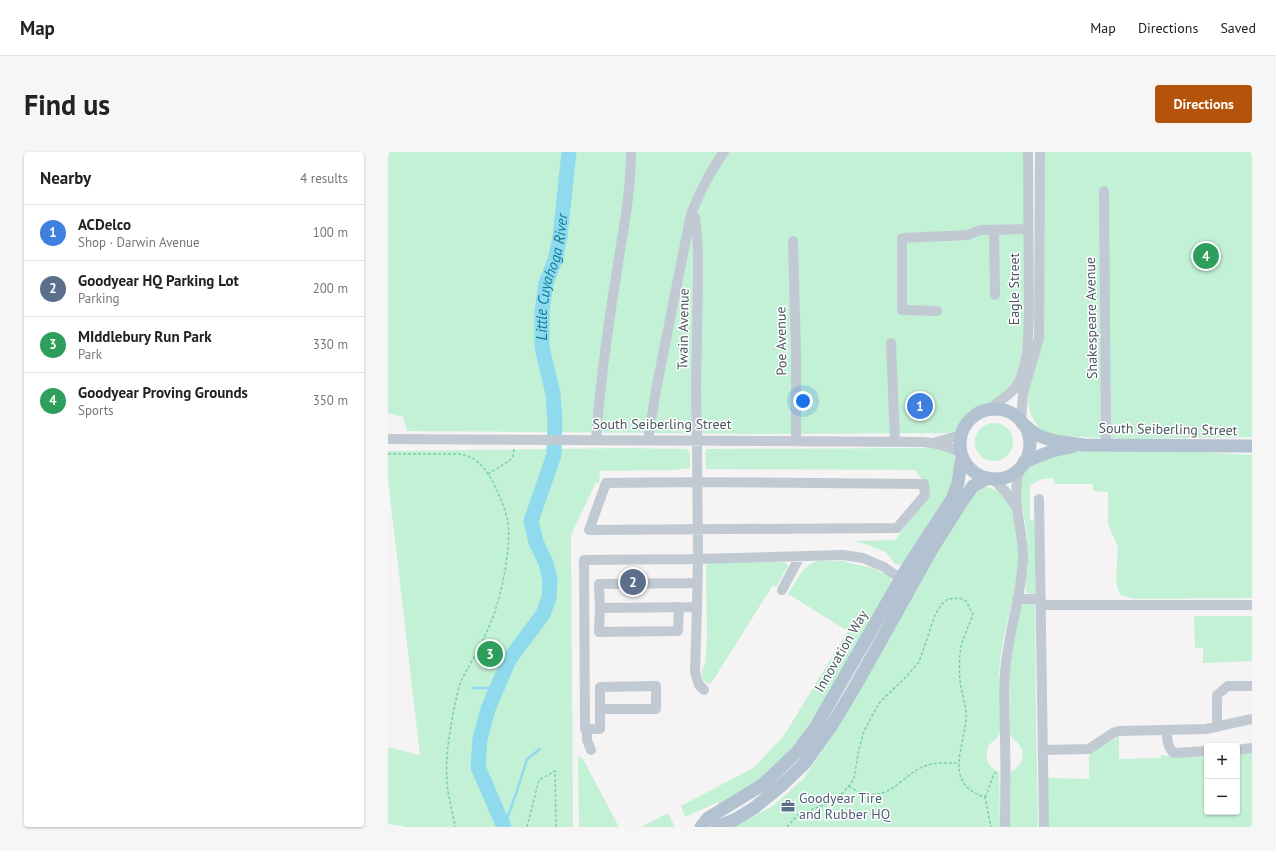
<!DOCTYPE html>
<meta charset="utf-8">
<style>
body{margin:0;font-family:"PT Sans",sans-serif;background:#f6f6f6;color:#222}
.controls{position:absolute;right:12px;bottom:12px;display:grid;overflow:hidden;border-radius:4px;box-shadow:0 1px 3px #0004}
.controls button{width:36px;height:36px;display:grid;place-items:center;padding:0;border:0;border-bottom:1px solid #e0e0e0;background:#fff;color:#222;font:20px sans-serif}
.you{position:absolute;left:415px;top:249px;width:14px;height:14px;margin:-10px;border:3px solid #fff;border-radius:50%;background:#1a73e8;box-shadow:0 0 0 6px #1a73e833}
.badge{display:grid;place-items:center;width:26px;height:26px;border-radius:50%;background:#b45309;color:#fff;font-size:13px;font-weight:700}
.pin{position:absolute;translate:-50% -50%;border:2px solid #fff;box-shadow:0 1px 4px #0006}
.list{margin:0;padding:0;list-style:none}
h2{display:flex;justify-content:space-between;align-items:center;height:52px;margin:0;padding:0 16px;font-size:17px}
h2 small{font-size:13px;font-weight:400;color:#767676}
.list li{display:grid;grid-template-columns:26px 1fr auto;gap:12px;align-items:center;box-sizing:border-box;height:56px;padding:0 16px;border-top:1px solid #e0e0e0}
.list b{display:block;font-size:15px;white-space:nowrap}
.list p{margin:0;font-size:13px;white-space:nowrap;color:#767676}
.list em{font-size:13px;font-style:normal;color:#767676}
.map{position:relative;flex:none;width:864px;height:675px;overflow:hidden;border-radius:4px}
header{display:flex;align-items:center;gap:24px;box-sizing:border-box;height:56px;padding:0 20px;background:#fff;border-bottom:1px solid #e0e0e0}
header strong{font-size:19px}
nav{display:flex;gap:22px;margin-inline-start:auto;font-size:14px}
.intro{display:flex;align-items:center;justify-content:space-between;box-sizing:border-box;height:96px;padding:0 24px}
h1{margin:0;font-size:28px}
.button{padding:10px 18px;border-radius:4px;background:#b45309;color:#fff;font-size:14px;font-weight:700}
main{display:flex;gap:24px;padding:0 24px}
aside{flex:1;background:#fff;border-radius:4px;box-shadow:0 1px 3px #0004}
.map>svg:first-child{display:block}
.green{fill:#c3f1d5}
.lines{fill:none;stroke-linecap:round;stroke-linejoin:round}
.stream{stroke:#90daee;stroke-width:2.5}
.river{stroke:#90daee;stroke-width:15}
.path{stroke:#7ad0a6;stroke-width:1.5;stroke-dasharray:3 2;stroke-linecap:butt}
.minor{stroke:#c1cad2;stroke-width:10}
.major{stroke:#b3c2d1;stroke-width:13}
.labels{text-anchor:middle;stroke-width:3;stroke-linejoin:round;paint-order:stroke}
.street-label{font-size:14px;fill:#4a5661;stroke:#fff}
.service-label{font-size:14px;fill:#4e5e75;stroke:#fff;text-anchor:start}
.water-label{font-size:15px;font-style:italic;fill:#0c7c9b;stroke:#fff}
</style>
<header>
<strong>Map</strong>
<nav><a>Map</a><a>Directions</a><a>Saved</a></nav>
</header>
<div class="intro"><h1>Find us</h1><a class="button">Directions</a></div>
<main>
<aside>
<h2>Nearby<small>4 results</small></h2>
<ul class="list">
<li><span class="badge" style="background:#3f7fe0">1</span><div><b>ACDelco</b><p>Shop · Darwin Avenue</p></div><em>100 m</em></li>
<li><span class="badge" style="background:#5c6f8a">2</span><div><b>Goodyear HQ Parking Lot</b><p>Parking</p></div><em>200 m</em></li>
<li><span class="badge" style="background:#2e9e5b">3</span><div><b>MIddlebury Run Park</b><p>Park</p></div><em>330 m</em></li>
<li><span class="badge" style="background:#2e9e5b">4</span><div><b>Goodyear Proving Grounds</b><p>Sports</p></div><em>350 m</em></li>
</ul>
</aside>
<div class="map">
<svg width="864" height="675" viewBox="0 0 864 675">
<rect width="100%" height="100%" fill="#f5f3f3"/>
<!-- green -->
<path class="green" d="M0 0H637L636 176 631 221 625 235 597 254 587 257 567 279 560 281 379 282 19 279 15 265 0 261Z
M655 0H864V285L740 287 673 284C666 283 658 282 652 278 650 276 649 272 647 270 636 251 639 235 645 215Z
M587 290a19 19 0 1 1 38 0a19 19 0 1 1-38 0Z
M238 296 299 297 302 301V316L287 318 212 319 211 332 208 330 183 383 185 675H15V674L0 672V595L32 603 0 328V299Z
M549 296 564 301 567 306 564 343 515 413 507 412 498 400 474 391H470L469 389 507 388 543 341 527 318 318 317 317 301 319 297Z
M677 297 813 300 864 303V446L745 447 733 443 730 438 728 428 730 395 720 372V340L705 339V332H667L665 326 654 327 642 333V368L647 369V442L638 441 637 430 640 415 639 381 631 337 635 321 640 313Z
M596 334 611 339 625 356 630 390V415L628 431 614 494 611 519 612 580C610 586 607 587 602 592 597 597 598 609 603 615 605 617 608 619 611 620L612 675H345L385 654 416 626 450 575 569 363 590 337Z
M430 409H453L485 416 494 421 501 423 503 426 504 430 459 511 418 578 396 605 371 629 332 655 330 650 297 665 293 654 365 616 395 585 460 479 400 442C409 429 413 414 430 409Z
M397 410 400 414 388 435 385 433 324 530 320 532 318 531 314 525V519L317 512 319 488 318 413 322 411Z
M636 450H647L648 569 650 675H621L622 620C632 616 639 604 632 594 629 589 624 587 621 582L622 508 633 455Z
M806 464H864V509L815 511V496H807Z
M731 584V607L773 606 772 603 789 604 819 602V660H849V600L864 598V675H660V626L701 627V602L720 589 727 587Z
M190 604 195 607 231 675H191Z
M280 661 287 675H253Z"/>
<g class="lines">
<!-- stream -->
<path class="stream" d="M85 536H109
M116 675 129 639 139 607 152 597"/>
<!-- river -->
<path class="river" id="s1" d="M116 675 90 615 92 587 100 557 121 508 155 462 161 446 162 428 158 411 148 390 143 369 166 303 167 270 165 242 154 195V159L158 131 167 108 172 85 181 0"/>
<!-- path -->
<path class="path" d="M0 302H71C89 304 98 317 106 332 111 343 116 354 119 366 125 391 113 446 103 470 98 482 92 494 86 505 82 513 77 521 73 529 70 536 69 545 67 552 62 578 57 604 59 630 60 646 65 660 67 675
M100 322 121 309 125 304 126 297
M461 634C472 643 489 645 501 638 514 631 523 619 537 614 548 610 559 611 570 611
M597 645C602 637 602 627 608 620
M139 675 151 628 167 619 168 675
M399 675 410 663 448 648 461 634 466 626 471 597 476 579 484 564 492 550 517 526 531 510 547 463 553 453 560 447 571 446 578 449 585 462C582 472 577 481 574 491 571 502 571 516 572 528 573 539 579 556 578 567 576 596 555 632 597 645L603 675"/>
<!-- minor -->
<path class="minor" d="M716 39 718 293
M307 65 310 97V123L308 240 309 289 310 407 455 403 475 406 496 415 513 427
M606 79 607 143
M405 89 408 202V289
M549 159 514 158V86L580 83 592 78 640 77
M503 191 507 290
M599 258C608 252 619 245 626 237 641 219 640 184 641 161L640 0
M633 270 635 241 651 186 652 0
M0 287 535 290C550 291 561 294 573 301
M208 288C212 231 220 174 229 118 235 79 243 40 243 0
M260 288 268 238 303 62C312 40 322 19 336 0
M548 290 573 283
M604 326 617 339 628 355
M309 330 536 332 537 343 509 376 201 378 218 331Z
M651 347 656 675
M394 438 412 404
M629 447H653
M653 453H864
M309 455 307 520 311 533 316 538
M212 456 211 480 290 479 291 455
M212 557V535L268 534V557H212V577H197L196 408 310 407 309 455 212 456 211 432 309 431
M829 575V543L840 534H864
M199 577V588L203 598
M779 578C779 587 779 595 786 601L819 599
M655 598 701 597 725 581 731 579 818 577 864 567
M849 598 864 596
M617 675C617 647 618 618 617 590 617 566 615 543 617 520 620 482 633 446 635 408 636 382 625 356 629 330 629 325 631 320 633 315"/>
<!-- major -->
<path class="major" d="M572 292a35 35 0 1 1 70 0a35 35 0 1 1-70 0Z
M634 271 649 283 657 286 667 289 696 293 864 294
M636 310 664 299 684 295
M313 675 320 666 371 635 382 626 409 600 427 576 519 416 564 347 570 331 574 304
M329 675 348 667 366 656 393 634 417 611 444 573 468 533 544 397 573 351 585 334 600 326"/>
</g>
<!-- icons -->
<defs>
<g id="office-bare" transform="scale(1.08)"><path d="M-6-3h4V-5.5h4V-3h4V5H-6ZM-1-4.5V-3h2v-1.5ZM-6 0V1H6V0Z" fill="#5c6f8a" stroke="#fff" stroke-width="2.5" paint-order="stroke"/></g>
</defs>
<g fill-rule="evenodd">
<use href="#office-bare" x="400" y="654"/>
</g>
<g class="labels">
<!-- street labels -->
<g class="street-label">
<text transform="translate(626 137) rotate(-90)" y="5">Eagle Street</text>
<text transform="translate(703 166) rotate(-91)" y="5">Shakespeare Avenue</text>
<text transform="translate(295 177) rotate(-89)" y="5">Twain Avenue</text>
<text transform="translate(393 189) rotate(-91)" y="5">Poe Avenue</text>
<text x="274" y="277">South Seiberling Street</text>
<text transform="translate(780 277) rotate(1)" y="5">South Seiberling Street</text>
<text transform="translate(453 499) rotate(-60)" y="5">Innovation Way</text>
</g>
<!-- service labels -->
<g class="service-label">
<text x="411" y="651">Goodyear Tire<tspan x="411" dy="16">and Rubber HQ</tspan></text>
</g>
<!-- water labels -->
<g class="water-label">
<text dy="5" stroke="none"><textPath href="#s1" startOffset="583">Little Cuyahoga River</textPath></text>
</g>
</g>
</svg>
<div class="controls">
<button>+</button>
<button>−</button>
</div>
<div class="you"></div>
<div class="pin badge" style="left:532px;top:254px;background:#3f7fe0">1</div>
<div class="pin badge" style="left:245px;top:430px;background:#5c6f8a">2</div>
<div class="pin badge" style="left:102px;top:502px;background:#2e9e5b">3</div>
<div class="pin badge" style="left:818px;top:104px;background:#2e9e5b">4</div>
</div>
</main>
